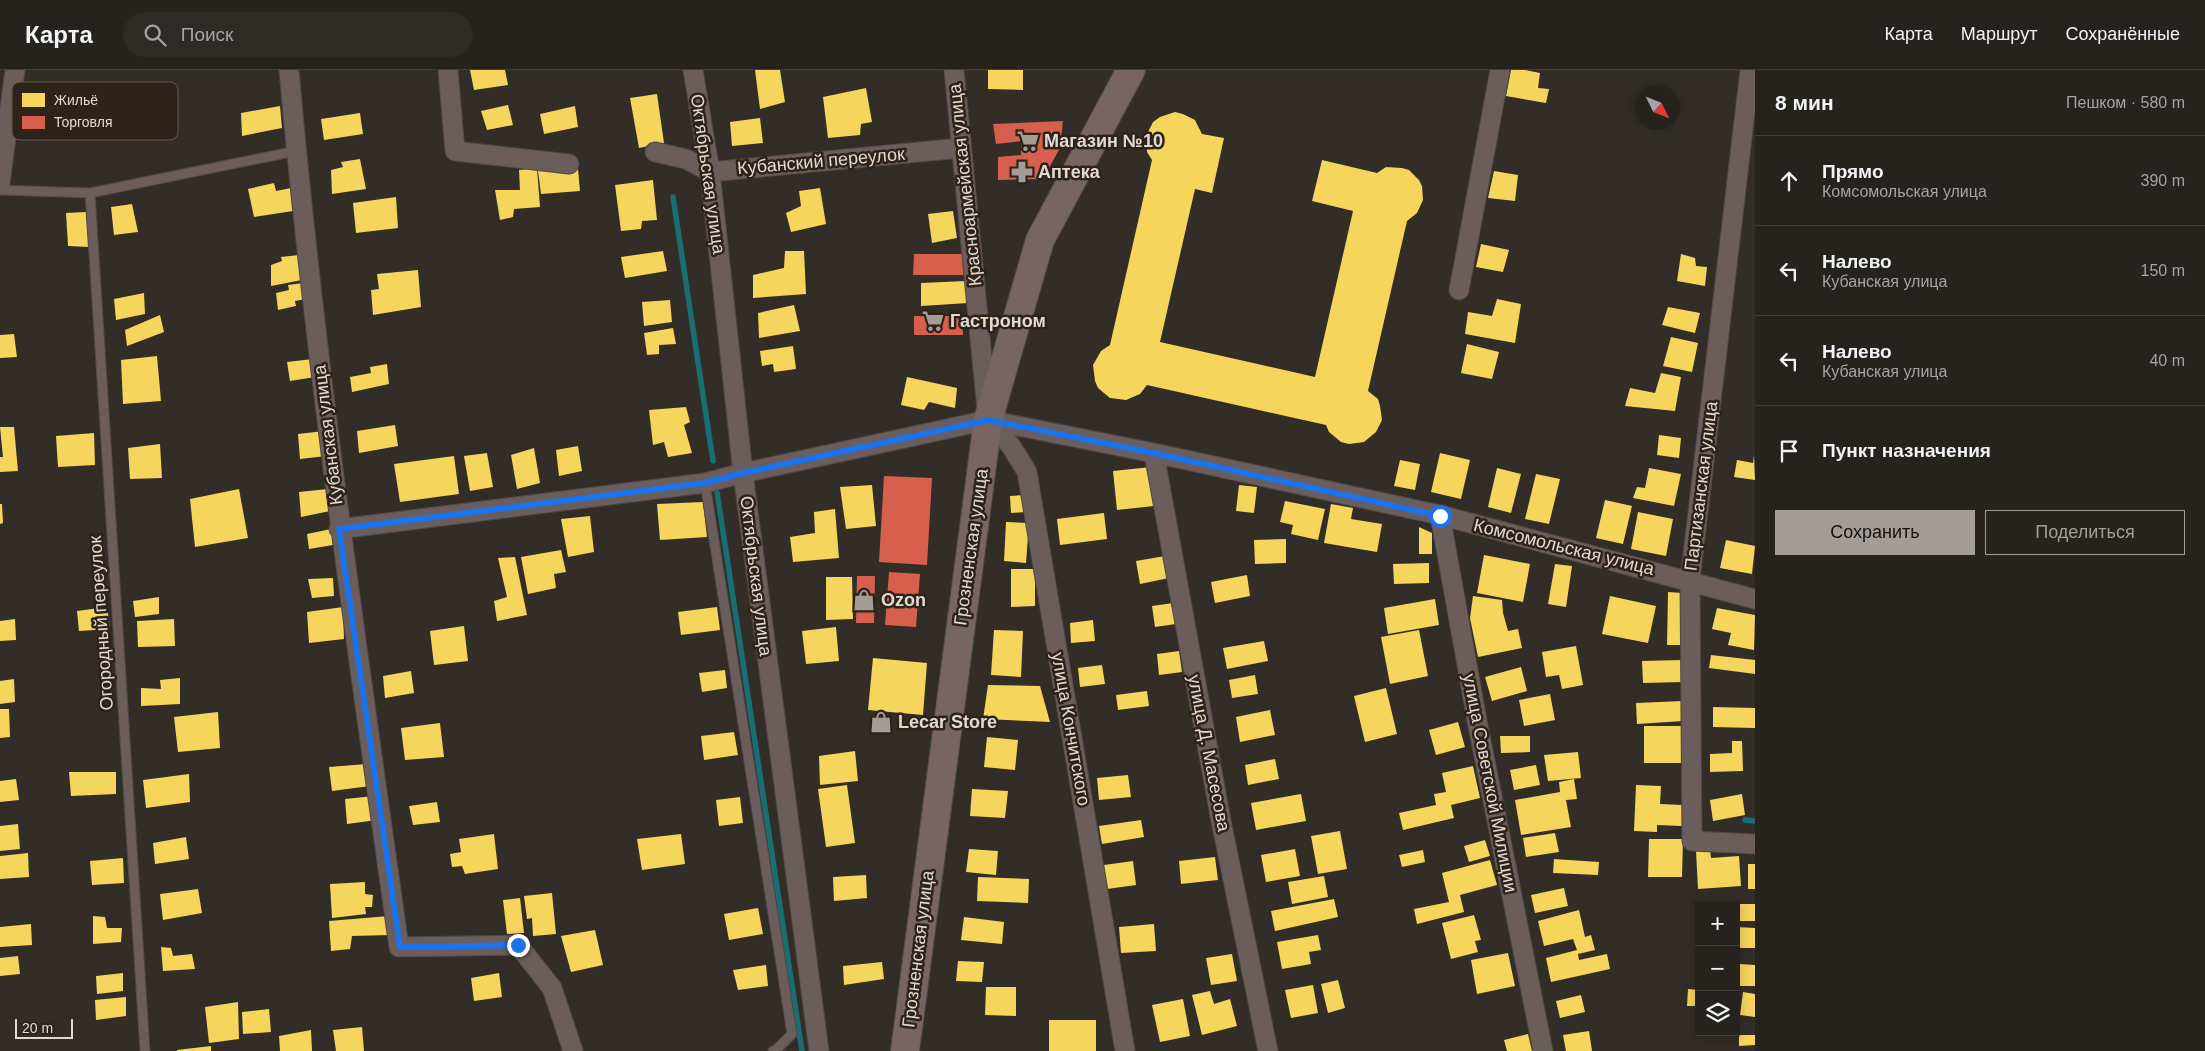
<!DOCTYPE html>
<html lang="ru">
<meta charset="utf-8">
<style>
body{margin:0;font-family:Helvetica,sans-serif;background:#2e2a26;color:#f1f3f6}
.controls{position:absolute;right:15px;bottom:15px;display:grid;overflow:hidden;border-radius:0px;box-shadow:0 2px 12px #0003}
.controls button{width:45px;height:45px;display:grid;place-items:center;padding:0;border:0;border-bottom:1px solid #423f3b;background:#26221d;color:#f1f3f6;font:25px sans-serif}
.compass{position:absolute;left:1635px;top:15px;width:45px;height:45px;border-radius:50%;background:#26221d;box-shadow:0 2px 12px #0003;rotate:133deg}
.scale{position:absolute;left:15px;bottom:12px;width:58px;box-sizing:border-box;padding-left:5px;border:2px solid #e1dad3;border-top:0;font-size:14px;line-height:18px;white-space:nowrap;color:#e1dad3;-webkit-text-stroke:4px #2e2318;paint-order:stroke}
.stop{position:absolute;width:15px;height:15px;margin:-11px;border:4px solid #1a73e8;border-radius:50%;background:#fff}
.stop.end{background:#1a73e8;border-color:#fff;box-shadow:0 1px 5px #0008}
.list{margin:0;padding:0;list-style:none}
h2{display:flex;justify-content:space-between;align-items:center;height:65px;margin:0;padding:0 20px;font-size:21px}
h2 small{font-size:16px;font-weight:400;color:#a4a4a4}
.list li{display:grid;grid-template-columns:32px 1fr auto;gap:15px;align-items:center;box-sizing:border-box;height:90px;padding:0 20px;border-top:1px solid #423f3b}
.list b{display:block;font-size:19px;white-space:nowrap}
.list p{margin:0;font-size:16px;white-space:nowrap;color:#a4a4a4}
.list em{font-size:16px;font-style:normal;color:#a4a4a4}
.actions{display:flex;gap:10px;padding:15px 20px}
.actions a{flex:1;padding:11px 0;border:1px solid #a49d97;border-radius:0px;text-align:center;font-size:18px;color:#a49d97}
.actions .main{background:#a49d97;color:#111}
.icon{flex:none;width:28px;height:28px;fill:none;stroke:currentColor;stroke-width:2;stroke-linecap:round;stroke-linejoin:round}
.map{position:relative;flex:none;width:1755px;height:981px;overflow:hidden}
header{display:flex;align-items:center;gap:30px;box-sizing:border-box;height:70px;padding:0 25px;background:#26221d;border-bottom:1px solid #423f3b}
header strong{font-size:24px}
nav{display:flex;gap:28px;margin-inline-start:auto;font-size:18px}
.search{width:350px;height:45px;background:#2e2a26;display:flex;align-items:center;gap:12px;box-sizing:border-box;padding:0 18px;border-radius:28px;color:#a4a4a4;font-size:19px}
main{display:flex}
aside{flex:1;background:#26221d}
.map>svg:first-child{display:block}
.homes{fill:#f6d55c}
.shops{fill:#d6604d}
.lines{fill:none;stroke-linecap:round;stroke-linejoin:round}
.stream{stroke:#196e72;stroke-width:5.5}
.lane-casing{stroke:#4e4943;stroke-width:11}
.street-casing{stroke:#4e4943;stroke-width:21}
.primary-casing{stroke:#4e4943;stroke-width:30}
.lane{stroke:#6b5d5c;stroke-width:9}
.street{stroke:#6b5d5c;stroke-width:19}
.primary{stroke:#776463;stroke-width:28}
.route{stroke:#1a73e8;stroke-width:6}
.labels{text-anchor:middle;stroke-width:5;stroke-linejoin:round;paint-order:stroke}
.poi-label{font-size:18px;font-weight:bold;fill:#e1dad3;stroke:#2e2318;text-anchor:start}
.street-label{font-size:18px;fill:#e1dad3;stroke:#2e2318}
.key{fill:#2e2318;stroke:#645a50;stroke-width:1}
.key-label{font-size:14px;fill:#e1dad3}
</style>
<header>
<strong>Карта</strong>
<div class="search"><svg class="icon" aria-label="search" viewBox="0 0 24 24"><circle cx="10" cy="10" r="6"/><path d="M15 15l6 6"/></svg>Поиск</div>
<nav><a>Карта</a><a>Маршрут</a><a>Сохранённые</a></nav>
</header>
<main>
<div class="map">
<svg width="1755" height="981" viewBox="0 0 1755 981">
<rect width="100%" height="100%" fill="#332d27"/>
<!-- homes -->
<path class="homes" d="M470 0H505L508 15 474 20Z
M755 0H780L785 32 760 39Z
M988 0H1023V20L988 19Z
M1511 0H1525L1540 3 1538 18 1549 19 1546 33 1506 26Z
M866 18 872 52 861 54 860 65 828 68 823 27Z
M657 24 664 73 639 78 630 28Z
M508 35 513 55 487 60 481 41Z
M280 36 282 58 242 66 241 43Z
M575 36 578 57 544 64 540 44Z
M1175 42 1183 44 1195 50 1202 64 1224 68 1212 123 1195 119 1160 272 1315 307 1353 141 1312 131 1322 90 1377 103 1386 97 1402 98 1409 100 1419 110 1422 116 1423 130 1417 143 1407 151 1368 321 1378 329 1380 336 1382 350 1376 362 1364 372 1349 374 1341 372 1329 362 1326 355 1147 315 1140 324 1126 330 1110 328 1098 318 1095 311 1093 295 1101 281 1110 275 1152 90 1147 82 1146 66 1153 52 1160 47Z
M360 43 363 64 324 70 321 49Z
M760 48 763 73 732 76 730 52Z
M360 89 366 119 332 124 331 100 343 97 341 92Z
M537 98 540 137 514 139 513 147 500 150 495 120H520L519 100Z
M578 99 580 121 541 124 538 101Z
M1494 101 1518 105 1515 131 1488 128Z
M653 110 657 150 642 151 641 159 621 161 615 115Z
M274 113 276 121 291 118 293 141 254 147 248 119Z
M820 118 826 154 791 162 786 143 801 136 799 121Z
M396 127 398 158 356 163 353 133Z
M132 134 138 162 114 165 111 137Z
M953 141 957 168 932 173 928 144Z
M86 142 89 177 68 176 66 143Z
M1481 174 1509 180 1503 202 1476 197Z
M663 181 667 201 625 208 621 187Z
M785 181H804L806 224 753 228V205L784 198Z
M1681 184 1695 188 1696 196 1707 197 1705 216 1677 211Z
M299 185 302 210 271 216V195L282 191 281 187Z
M418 200 421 237 373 245 371 220 379 219 377 204Z
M966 211 968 233 921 236V213Z
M303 213 306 229 295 231 296 236 278 240 276 223 289 220 288 215Z
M144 223 145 244 116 250 114 229Z
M1497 229 1521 234 1515 273 1465 264 1468 242 1492 246Z
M670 230 672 252 644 256 642 232Z
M794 235 800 261 759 268 758 243Z
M1668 237 1700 243 1695 263 1662 255Z
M160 245 164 262 127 276 125 260Z
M673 258 676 274 659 275V284L647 285 644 263Z
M14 264 17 287 0 288V265Z
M1671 267 1698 273 1692 302 1663 296Z
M1467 274 1499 282 1492 309 1461 303Z
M793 276 796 299 774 302 773 294 762 296 760 281Z
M157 286 161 331 123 334 121 290Z
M313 289 315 307 290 311 287 292Z
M387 294 389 314 352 322 350 307 371 303 370 297Z
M1661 303 1681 307 1675 341 1625 336 1630 318 1655 323Z
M907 307 957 318 955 338 929 332 924 340 901 335Z
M686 337 690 352 684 355 692 383 668 387 664 372 653 375 649 340Z
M395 355 398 376 359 383 357 361Z
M0 357H14L18 401 0 402V387H3Z
M324 361 326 386 300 389 298 364Z
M94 363 95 395 58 397 56 366Z
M1659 365 1681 368 1679 388 1657 385Z
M160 374 162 408 130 409 128 378Z
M578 376 582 401 559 406 556 380Z
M534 378 540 413 517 419 511 385Z
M487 383 493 417 470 421 464 386Z
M1440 383 1470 390 1461 429 1431 422Z
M1754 385 1755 410 1734 407 1737 390 1753 393Z
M454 386 459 424 400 432 394 394Z
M1400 390 1420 394 1415 420 1394 416Z
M1151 397 1154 436 1117 440 1113 401Z
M1497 398 1521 404 1511 443 1488 437Z
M1649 398 1681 404 1674 436 1633 428 1637 417 1645 418Z
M1536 404 1560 409 1549 454 1525 449Z
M872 415 876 456 846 459 840 417Z
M1239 415 1257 417 1254 443 1236 441Z
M239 419 248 468 195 477 190 429Z
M328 419 330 441 301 447 299 422Z
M1025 425 1026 442 1011 443 1010 426Z
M1605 430 1632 436 1623 474 1596 468Z
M1285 431 1325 439 1318 470 1291 464 1293 455 1280 452Z
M703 432 707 467 660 470 657 434Z
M0 434H2L3 453 0 454Z
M1331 434 1353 438 1351 449 1382 454 1377 482 1324 473Z
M835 439 839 488 793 492 790 467 815 463 814 442Z
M1638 442 1673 449 1666 486 1631 479Z
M1104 443 1107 469 1060 475 1057 449Z
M590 446 594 482 568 487 561 449Z
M1006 452 1029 453 1026 493 1004 491Z
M1419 457 1432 463V484H1419Z
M331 459 333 475 309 479 307 464Z
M1286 469V493L1255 494 1254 470Z
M1726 470 1755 476 1752 504 1720 498Z
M561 480 566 502 554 504 556 518 528 524 521 487Z
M1484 485 1530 494 1523 532 1477 523Z
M1165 486 1169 508 1140 514 1136 491Z
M515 487 527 545 497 551 494 531 507 527 498 488Z
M1429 493V513L1394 514 1393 494Z
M1555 494 1572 496 1566 537 1548 534Z
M1011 499H1035V536L1011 537Z
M1247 505 1250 526 1215 533 1211 512Z
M826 507H852L853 549 826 550Z
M333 508 334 526 312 528 308 509Z
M1668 522 1683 523 1682 575H1667Z
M1473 526 1502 530 1503 543 1508 561 1518 559 1522 578 1478 587 1470 548Z
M1610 526 1656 536 1648 573 1602 564Z
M159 527V544L135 547 133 531Z
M1435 529 1439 555 1388 564 1384 538Z
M1173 533 1176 554 1155 557 1152 536Z
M107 537 110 559 79 561 77 541Z
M343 537 344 569 309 573 307 542Z
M717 537 720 560 681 565 678 542Z
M1717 538 1755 545 1754 580 1728 575 1731 563 1712 559Z
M15 549 16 570 0 571V551Z
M174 549 175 576 138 577 137 551Z
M1093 550 1095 571 1071 573 1070 553Z
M464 556 468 591 434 595 430 561Z
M836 557 839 591 806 594 802 561Z
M994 560 1023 561 1021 607 991 605Z
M1419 560 1428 606 1390 614 1381 567Z
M1264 571 1268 591 1227 599 1223 578Z
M1576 576 1583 615 1562 619 1559 605 1546 607 1542 582Z
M1179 581 1182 602 1159 605 1157 584Z
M1711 585 1755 590V604L1709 598Z
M873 588 927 593 923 645 868 640Z
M1682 590 1683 612 1643 613 1642 591Z
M1102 595 1105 614 1080 617 1078 598Z
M1521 597 1527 621 1492 631 1485 607Z
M725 600 727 618 702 622 699 603Z
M411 601 414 623 385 628 383 606Z
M1255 605 1258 624 1232 628 1229 610Z
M180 608V634L141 636V618L161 619 160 610Z
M14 609 15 632 0 634V611Z
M988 615 1040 616 1050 652 983 649Z
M1386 618 1397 664 1365 672 1354 626Z
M1147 621 1149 636 1118 640 1116 625Z
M1550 624 1555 650 1524 656 1519 630Z
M1683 631 1684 651 1637 654 1636 633Z
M1713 637 1755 638V658L1713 657Z
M0 639H9L10 667 0 668Z
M1270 640 1275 665 1240 672 1236 647Z
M218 642 220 678 178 682 174 647Z
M1458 652 1465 677 1436 685 1429 660Z
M440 653 444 687 405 690 401 658Z
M1644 656H1683V693H1644Z
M734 662 738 685 704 690 701 666Z
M1500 666H1530V682L1501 683Z
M987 667 1018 670 1015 700 984 697Z
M1732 671H1742L1743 701 1710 702V684L1732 683Z
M855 681 858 711 820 715 819 686Z
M1578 682 1581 708 1548 711 1544 685Z
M1275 689 1279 709 1248 715 1245 695Z
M367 694 370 716 332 721 329 697Z
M1536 695 1540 715 1514 720 1510 700Z
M1473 696 1480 728 1451 735 1454 748 1403 760 1399 743 1436 735 1434 724 1446 722 1442 703Z
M69 702H116V724L71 726Z
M189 704 190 732 146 738 143 710Z
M1128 705 1131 727 1099 730 1097 708Z
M16 709 19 730 0 732V711Z
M1574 709 1577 729 1566 730 1571 757 1521 765 1515 730 1560 722 1559 712Z
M847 715 855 773 826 777 818 719Z
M1636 715 1661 716 1660 734 1683 735 1682 756 1657 755V762L1634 761Z
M972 719 1008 721 1005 748 970 746Z
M1301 724 1306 751 1256 760 1251 733Z
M1742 724 1745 745 1713 751 1710 730Z
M374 726 377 750 347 754 345 729Z
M740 727 743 753 719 756 716 730Z
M437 732 440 752 413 755 409 736Z
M1141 750 1144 767 1102 774 1099 756Z
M18 754 20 779 0 781V756Z
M1340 761 1347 799 1318 804 1311 766Z
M1555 763 1559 782 1526 787 1523 768Z
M494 764 498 799 465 804 462 796 452 797 450 784 461 782 459 769Z
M681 764 685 794 642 800 637 769Z
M186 767 189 789 155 794 153 773Z
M1649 769H1683L1682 807H1648Z
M1485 770 1490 786 1469 792 1464 776Z
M969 779 998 781 996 805 966 802Z
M1295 779 1300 806 1266 812 1261 785Z
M1423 780 1425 792 1402 797 1399 785Z
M1710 780 1711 788 1739 786 1741 816 1698 819 1696 781Z
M28 783 29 807 0 809V786Z
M1215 787 1218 810 1181 814 1179 791Z
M123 788 124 813 92 815 90 791Z
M1554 789 1599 792 1598 805 1553 803Z
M1490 790 1497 815 1460 825 1464 842 1417 854 1414 839 1449 832 1442 803Z
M1133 791 1136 815 1107 819 1104 795Z
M1748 794H1755V819H1748Z
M866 805 867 828 834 831 833 807Z
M1324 806 1328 827 1292 834 1288 812Z
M978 807 1029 809 1028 833 977 831Z
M365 812V824L373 825 372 837H365L366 844 332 848 330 814Z
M1564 818 1568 836 1535 843 1531 825Z
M198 819 202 843 163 850 160 824Z
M552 823 556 864 533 866 532 848 527 849 524 826Z
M520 828 524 863 507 864 503 830Z
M1334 829 1338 847 1275 861 1271 841Z
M1736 834H1755V851H1736Z
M758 838 763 864 729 870 724 844Z
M1579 840 1585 867 1591 865 1595 880 1578 884 1579 890 1607 884 1610 899 1551 912 1546 888 1577 880 1573 869 1544 876 1538 851Z
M1474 845 1481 870 1475 871 1478 882 1451 889 1442 853Z
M93 846 105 847 107 858H122L121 872 93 874Z
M389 846 391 865 352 866 350 879 331 881 329 851Z
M964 847 1004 852 1002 874 961 870Z
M31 854 32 875 0 877V857Z
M1154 854 1156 881 1121 883 1119 857Z
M1736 857 1755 858V878H1740V891H1736Z
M595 860 603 895 571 902 561 866Z
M1318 865 1321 880 1309 882 1311 894 1282 899 1277 872Z
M161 877 171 878 173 886 192 884 195 899 163 901Z
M1508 883 1515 916 1477 924 1471 890Z
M1232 884 1237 911 1211 915 1206 888Z
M18 886 20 904 0 906V888Z
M958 891 984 892 982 912 956 911Z
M882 892 884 909 844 915 843 896Z
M1740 894 1755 895V916H1736V902L1740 903Z
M766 895 768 916 738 920 733 900Z
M123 903V921L97 924 96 906Z
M499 903 502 927 474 931 471 908Z
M1338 910 1345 938 1328 943 1321 914Z
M1313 915 1318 943 1291 948 1285 920Z
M986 917H1016V946L985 945Z
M1688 919 1699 920V936H1687Z
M1210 921 1214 934 1230 929 1237 956 1202 965 1192 925Z
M1743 922 1755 924V947L1740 945Z
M1581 925 1585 942 1560 948 1556 931Z
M126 927V946L96 950 95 930Z
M1183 929 1190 966 1160 972 1152 935Z
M238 932 239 969 209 973 205 937Z
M269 939 271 962 243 964 242 942Z
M1697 941 1699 942V958H1695Z
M1049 950H1096V981H1049Z
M362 957 364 981H336L333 960Z
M311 960 312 981H280L279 966Z
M1589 961 1592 981H1566L1563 965Z
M1528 964 1532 981H1507L1504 970Z
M1739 965H1755V975L1739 976Z
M211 976V981H177V980Z"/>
<!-- shops -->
<path class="shops" d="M1063 51 1060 78 1043 109 998 110V87L1021 85 1022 71 996 74 993 54Z
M914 184H964L963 205H913Z
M914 246H962L963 265H914Z
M884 406 932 408 927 495 879 492Z
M889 502 920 504 916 557 885 555Z
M857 506H875L874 553H856Z"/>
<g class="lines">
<!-- stream -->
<path class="stream" d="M673 127 713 391
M717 422 802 981
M1745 750 1755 751"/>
<!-- lane casing -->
<g class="lane-casing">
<path id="lane" d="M0 120 90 123 296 81
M90 123 145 981
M705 413 792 964 776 980 773 981"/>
</g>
<!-- street casing -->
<g class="street-casing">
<path id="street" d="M289 0C315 294 358 585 399 877L518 875 552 918 573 981
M448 0 455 81 569 94
M693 0 710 102 743 403 819 981
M954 0 988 350 1011 376 1027 402 1125 981
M1750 0 1690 510 1692 771 1755 774
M655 82 686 89 710 102 961 78
M0 113 15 0
M1459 220 1500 0
M1154 383 1221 751 1268 981
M1440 445 1478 656 1543 981
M339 459 705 413 743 403 988 350 1154 383 1440 445 1755 529"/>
</g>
<!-- primary casing -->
<g class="primary-casing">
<path id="primary" d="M905 981 988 350 1040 170 1131 0"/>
</g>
<!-- lane -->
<use href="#lane" class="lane"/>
<!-- street -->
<use href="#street" class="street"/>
<!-- primary -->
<use href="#primary" class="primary"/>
</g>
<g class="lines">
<!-- route -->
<path class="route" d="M518 875 400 877 339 459 704 413 743 403 988 350 1154 383 1440 446"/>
</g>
<!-- icons -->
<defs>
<g id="supermarket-bare" transform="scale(1.725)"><path d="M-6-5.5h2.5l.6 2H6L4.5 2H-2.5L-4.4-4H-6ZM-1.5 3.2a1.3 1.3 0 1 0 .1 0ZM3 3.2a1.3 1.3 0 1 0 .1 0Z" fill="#a49d97" stroke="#2e2318" stroke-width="2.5" paint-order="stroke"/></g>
<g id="pharmacy-bare" transform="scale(1.725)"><path d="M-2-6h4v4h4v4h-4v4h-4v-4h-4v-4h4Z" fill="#a49d97" stroke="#2e2318" stroke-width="2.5" paint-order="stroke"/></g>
<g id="shop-bare" transform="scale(1.725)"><path d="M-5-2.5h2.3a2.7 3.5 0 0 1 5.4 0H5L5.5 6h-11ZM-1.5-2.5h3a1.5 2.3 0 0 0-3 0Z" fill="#a49d97" stroke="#2e2318" stroke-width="2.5" paint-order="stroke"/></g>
</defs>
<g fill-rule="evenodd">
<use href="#supermarket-bare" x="1028" y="71"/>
<use href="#pharmacy-bare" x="1022" y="102"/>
<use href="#supermarket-bare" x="933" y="251"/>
<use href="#shop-bare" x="864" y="530"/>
<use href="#shop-bare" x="881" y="652"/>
</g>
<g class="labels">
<!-- poi labels -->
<g class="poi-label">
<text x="1044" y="77">Магазин №10</text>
<text x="1038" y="108">Аптека</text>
<text x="950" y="257">Гастроном</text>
<text x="881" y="536">Ozon</text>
<text x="898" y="658">Lecar Store</text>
</g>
<!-- street labels -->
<g class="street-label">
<text transform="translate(821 91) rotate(-5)" y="6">Кубанский переулок</text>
<text transform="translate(708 104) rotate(82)" y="6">Октябрьская улица</text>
<text transform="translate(965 115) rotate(-96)" y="6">Красноармейская улица</text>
<text transform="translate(328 365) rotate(-97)" y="6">Кубанская улица</text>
<text transform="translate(1701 416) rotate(-83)" y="6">Партизанская улица</text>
<text transform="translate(971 477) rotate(-82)" y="6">Грозненская улица</text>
<text transform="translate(1564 477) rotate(14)" y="6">Комсомольская улица</text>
<text transform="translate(756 506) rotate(83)" y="6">Октябрьская улица</text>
<text transform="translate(101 553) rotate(-94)" y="6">Огородный переулок</text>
<text transform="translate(1071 659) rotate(80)" y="6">улица Кончитского</text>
<text transform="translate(1209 683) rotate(79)" y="6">улица Д. Масесова</text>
<text transform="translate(1490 713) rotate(79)" y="6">улица Советской Милиции</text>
<text transform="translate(918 879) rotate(-83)" y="6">Грозненская улица</text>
</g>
</g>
<!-- legend -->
<rect x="12" y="12" width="166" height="58" rx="8" class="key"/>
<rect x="22" y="23" width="23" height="14" fill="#f6d55c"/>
<rect x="22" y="46" width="23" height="13" fill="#d6604d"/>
<g class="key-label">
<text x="54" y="35">Жильё</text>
<text x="54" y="57">Торговля</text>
</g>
</svg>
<div class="controls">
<button>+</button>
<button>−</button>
<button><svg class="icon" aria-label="layers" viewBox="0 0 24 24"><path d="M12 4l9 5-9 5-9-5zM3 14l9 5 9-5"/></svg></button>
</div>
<svg class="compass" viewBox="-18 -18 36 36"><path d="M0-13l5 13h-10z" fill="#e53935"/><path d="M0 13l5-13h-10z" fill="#a4a4a4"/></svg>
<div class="scale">20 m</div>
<div class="stop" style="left:1440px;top:446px"></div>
<div class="stop end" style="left:518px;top:875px"></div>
</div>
<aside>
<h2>8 мин<small>Пешком · 580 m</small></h2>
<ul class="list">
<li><svg class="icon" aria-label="ahead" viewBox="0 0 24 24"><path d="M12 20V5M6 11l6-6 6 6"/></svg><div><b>Прямо</b><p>Комсомольская улица</p></div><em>390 m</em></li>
<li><svg class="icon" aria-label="left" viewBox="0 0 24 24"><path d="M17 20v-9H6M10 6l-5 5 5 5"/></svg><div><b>Налево</b><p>Кубанская улица</p></div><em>150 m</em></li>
<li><svg class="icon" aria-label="left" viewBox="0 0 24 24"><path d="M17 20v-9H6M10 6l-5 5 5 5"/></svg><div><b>Налево</b><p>Кубанская улица</p></div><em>40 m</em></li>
<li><svg class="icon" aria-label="arrive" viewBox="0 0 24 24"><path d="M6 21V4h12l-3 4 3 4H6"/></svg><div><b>Пункт назначения</b></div></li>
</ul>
<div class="actions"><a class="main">Сохранить</a><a>Поделиться</a></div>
</aside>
</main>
